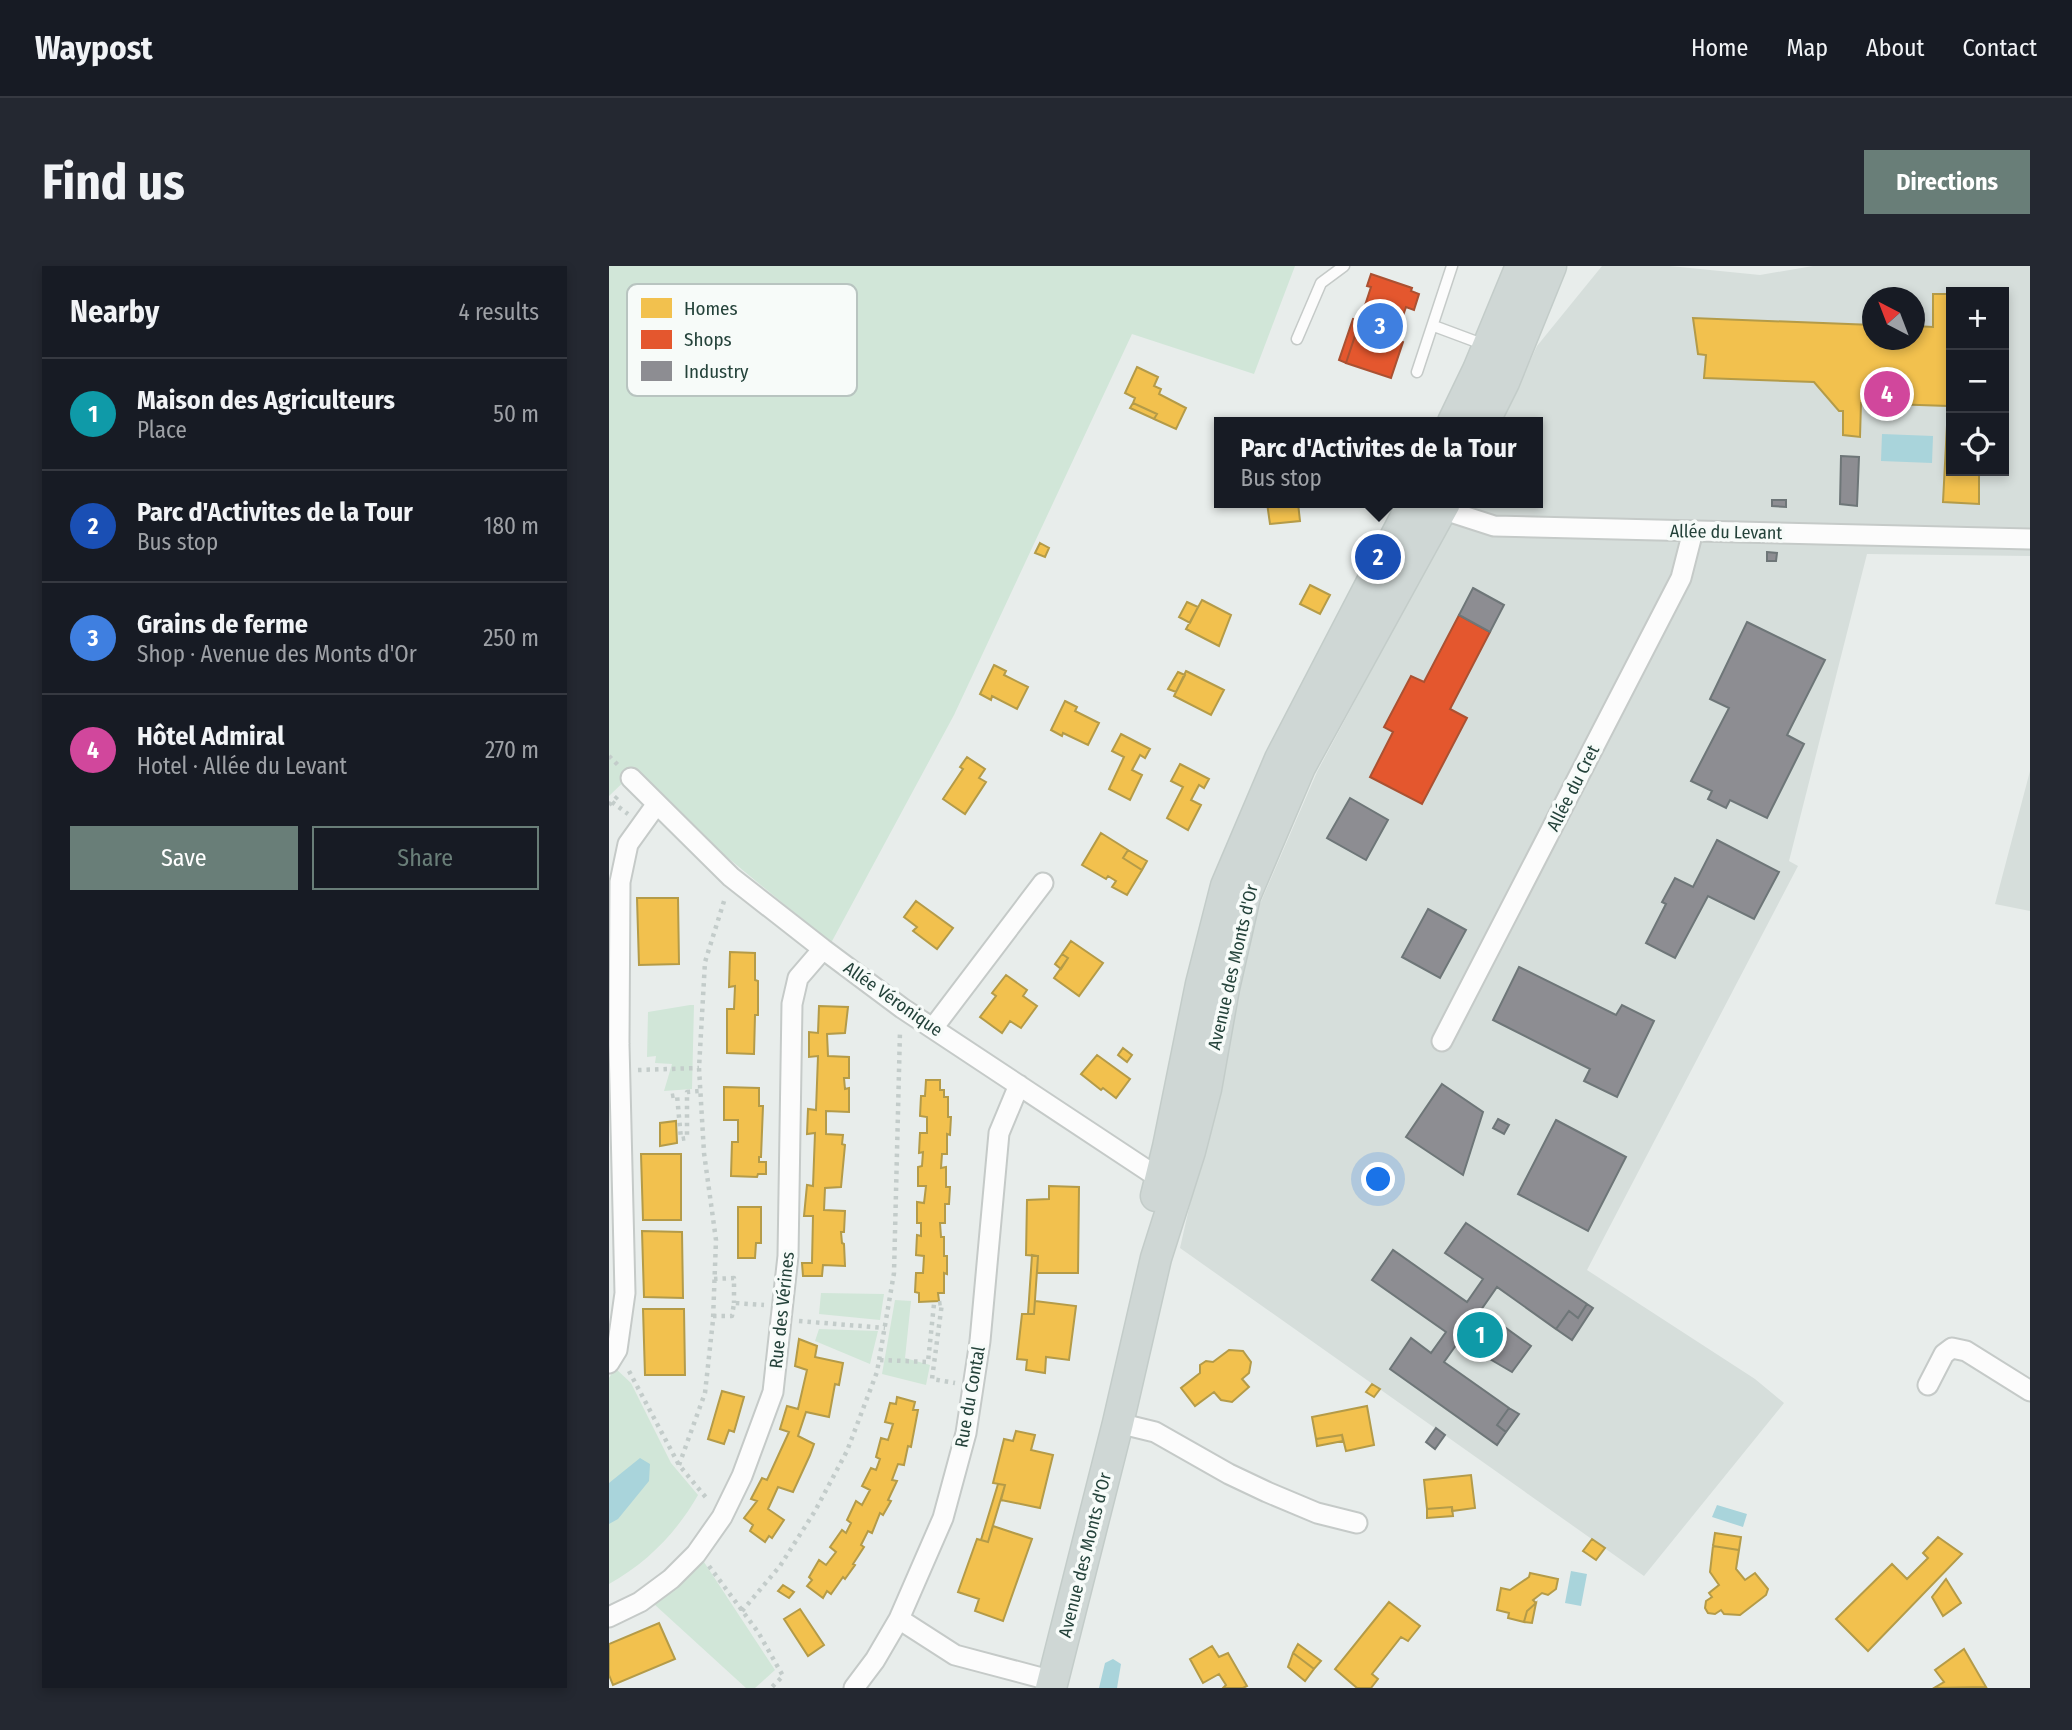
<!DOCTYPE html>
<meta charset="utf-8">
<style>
body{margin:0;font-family:"Fira Sans Condensed",sans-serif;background:#242831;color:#f1f3f6}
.controls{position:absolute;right:21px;top:21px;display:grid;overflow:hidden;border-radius:0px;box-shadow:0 4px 10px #0003}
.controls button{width:63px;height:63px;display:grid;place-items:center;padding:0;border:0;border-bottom:2px solid #363941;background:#171b24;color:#f1f3f6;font:35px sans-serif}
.compass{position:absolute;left:1253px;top:21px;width:63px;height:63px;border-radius:50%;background:#171b24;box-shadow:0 4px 10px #0003;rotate:318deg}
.you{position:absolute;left:770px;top:914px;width:24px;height:24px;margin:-18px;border:5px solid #fff;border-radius:50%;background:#1a73e8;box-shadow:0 0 0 10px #1a73e833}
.badge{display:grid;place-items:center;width:46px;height:46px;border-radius:50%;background:#697e78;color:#fff;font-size:23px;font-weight:700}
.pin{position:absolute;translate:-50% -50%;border:4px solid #fff;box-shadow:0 2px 7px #0006}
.popup{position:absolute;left:605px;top:151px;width:329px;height:91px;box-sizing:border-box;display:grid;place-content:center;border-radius:0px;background:#171b24;filter:drop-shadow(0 2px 5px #0005);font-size:23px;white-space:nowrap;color:#9ea1a6}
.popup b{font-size:26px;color:#f1f3f6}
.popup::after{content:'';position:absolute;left:50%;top:100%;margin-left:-14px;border:14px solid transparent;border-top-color:#171b24}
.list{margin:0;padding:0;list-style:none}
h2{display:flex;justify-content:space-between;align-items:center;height:91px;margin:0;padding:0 28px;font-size:30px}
h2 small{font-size:23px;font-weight:400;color:#9ea1a6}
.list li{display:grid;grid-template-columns:46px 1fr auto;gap:21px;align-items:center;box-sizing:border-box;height:112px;padding:0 28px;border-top:2px solid #363941}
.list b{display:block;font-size:26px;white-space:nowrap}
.list p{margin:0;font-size:23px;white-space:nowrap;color:#9ea1a6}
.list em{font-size:23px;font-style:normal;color:#9ea1a6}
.actions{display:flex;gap:14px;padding:21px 28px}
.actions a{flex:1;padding:16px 0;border:2px solid #697e78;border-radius:0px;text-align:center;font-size:24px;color:#697e78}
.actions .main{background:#697e78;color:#fff}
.icon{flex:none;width:38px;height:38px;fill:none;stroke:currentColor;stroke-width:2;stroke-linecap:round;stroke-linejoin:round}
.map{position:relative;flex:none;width:1421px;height:1422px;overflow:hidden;border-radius:0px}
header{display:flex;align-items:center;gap:42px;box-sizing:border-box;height:98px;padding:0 35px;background:#171b24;border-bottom:2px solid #363941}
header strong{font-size:33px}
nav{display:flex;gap:38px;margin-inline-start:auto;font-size:24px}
.intro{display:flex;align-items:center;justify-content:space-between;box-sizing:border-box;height:168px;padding:0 42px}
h1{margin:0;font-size:49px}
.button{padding:18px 32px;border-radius:0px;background:#697e78;color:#fff;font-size:24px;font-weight:700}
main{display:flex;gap:42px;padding:0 42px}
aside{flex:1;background:#171b24;border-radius:0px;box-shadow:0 4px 10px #0003}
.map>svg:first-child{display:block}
.built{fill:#d6dedb;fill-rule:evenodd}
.green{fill:#d1e6d8}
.water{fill:#a9d4db}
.homes{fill:#f2c14e;stroke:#b49b48;stroke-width:2}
.shops{fill:#e4572e;stroke:#aa5132;stroke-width:2}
.industry{fill:#8d8d92;stroke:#6e7678;stroke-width:2}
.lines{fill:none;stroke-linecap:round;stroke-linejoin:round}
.service-casing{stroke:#c5cac8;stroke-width:13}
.minor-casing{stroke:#c5cac8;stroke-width:23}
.primary-casing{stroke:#c3ccc9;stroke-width:33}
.path{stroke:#c3ccca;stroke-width:4.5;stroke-dasharray:3.5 5;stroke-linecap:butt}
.service{stroke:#fcfcfc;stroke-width:10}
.minor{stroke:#fcfcfc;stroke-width:19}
.primary{stroke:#cfd7d5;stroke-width:30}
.labels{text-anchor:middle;stroke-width:7;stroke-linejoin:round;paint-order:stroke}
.street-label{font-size:18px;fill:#24423a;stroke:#f7fbf9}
.key{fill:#f7fbf9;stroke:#b8c4c0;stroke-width:2}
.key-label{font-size:19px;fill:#24423a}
</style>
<header>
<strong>Waypost</strong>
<nav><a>Home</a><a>Map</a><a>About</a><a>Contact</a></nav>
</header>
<div class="intro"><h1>Find us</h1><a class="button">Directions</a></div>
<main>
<aside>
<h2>Nearby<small>4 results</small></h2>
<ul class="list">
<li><span class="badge" style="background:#0f9aa8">1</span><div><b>Maison des Agriculteurs</b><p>Place</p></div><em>50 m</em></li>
<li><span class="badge" style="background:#1a4fb4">2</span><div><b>Parc d'Activites de la Tour</b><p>Bus stop</p></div><em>180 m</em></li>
<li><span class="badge" style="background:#3f7fe0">3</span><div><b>Grains de ferme</b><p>Shop · Avenue des Monts d'Or</p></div><em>250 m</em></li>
<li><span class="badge" style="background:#d1479c">4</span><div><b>Hôtel Admiral</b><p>Hotel · Allée du Levant</p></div><em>270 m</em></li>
</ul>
<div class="actions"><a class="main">Save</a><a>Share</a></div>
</aside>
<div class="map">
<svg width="1421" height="1422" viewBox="0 0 1421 1422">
<rect width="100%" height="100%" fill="#e8edeb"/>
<!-- built -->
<path class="built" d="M993 0H1061L1151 9 1204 0H1421V290L1258 288 1180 595 1189 600 978 1004 1146 1113 1175 1137 1035 1310 571 982 647 647 708 506 852 237H928V156H893L928 80ZM1342 26H1395V205H1342ZM1264 32H1306V74H1264Z
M1421 505V645L1386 638Z"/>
<!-- green -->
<path class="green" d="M0 0H686L645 108 523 68 345 449 222 677 101 577 26 505 0 530Z
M81 739H85L83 823 55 825 63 798 46 797 47 790 38 791 39 746Z
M212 1027 275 1028 271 1054 210 1048Z
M286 1034 302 1035 296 1092 321 1099 317 1119 273 1108Z
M210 1063 269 1065 261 1098 206 1075Z
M6 1102 22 1117 62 1197 89 1229C68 1266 38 1297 0 1318V1112Z
M93 1293 166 1404 146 1422H137L45 1338Z"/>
<!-- water -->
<path class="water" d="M1273 168 1324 170 1323 197 1272 195Z
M31 1192 41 1198 40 1215 9 1253 0 1258V1217Z
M1108 1239 1138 1248 1134 1261 1103 1251Z
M962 1305 978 1308 972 1340 956 1337Z
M504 1393 512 1398 508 1422H490L496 1397Z"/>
<!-- homes -->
<path class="homes" d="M1324 28H1342V205H1370V238L1334 236 1339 140 1252 137 1251 171 1234 169V145H1230L1205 116 1095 112 1097 89 1089 88 1084 52 1264 59V74H1306V60L1324 61Z
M528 101 549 111 545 120 552 123 550 128 577 142 567 163 545 153 548 148 524 137 526 132 516 127Z
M524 137 548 148 545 153 521 142Z
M658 237H689L691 255 661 258Z
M431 277 440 282 436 291 426 287Z
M701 319 721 329 711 348 691 338Z
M593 334 622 349 610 380 577 363Z
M578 336 589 341 581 357 570 351Z
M385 399 397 405 395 409 419 421 408 443 383 430 382 434 371 428Z
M577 405 615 424 602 449 565 430Z
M569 406 576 409 567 426 559 423Z
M456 435 468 441 466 445 490 457 479 479 454 467 453 470 442 464Z
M512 468 541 483 536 492 531 489 523 504 533 509 521 534 500 523 515 491 503 485Z
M358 491 376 503 370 512 377 516 356 548 334 533 354 503 351 501Z
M571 498 600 513 595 522 590 519 582 534 592 539 579 564 558 552 574 521 562 515Z
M492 567 519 584 514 592 533 604 518 629 503 621 507 615 499 610 497 613 473 599Z
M519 584 538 595 533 604 514 592Z
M28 632H69L70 698 30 699Z
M307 635 344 662 328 683 304 665 308 661 295 651Z
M462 675 494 697 470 730 445 712 459 692 453 688Z
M121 686 146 687V714L149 715V749H146L145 788 118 787V743H125L126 720 120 721Z
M453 688 459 692 452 703 446 698Z
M397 709 418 724 414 730 428 740 412 762 401 755 393 767 371 751 387 730 383 727Z
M210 740 239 741 236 767 218 768 219 790 240 791V812H235L236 823 240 822V846L217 845V868L234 869 233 878 236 879 232 921 216 922 215 944 236 945 235 966H232L233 977 235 978 236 1000 214 999 213 1010H194L193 997H203L204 950H195L198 919 204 920 206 867 198 868 199 843 207 844 209 790 200 791V766L209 767Z
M514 782 523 789 518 796 509 789Z
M488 789 521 813 507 832 494 822 492 824 472 808Z
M317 814H331V824H335V831H339V851H342L341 869 338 868V888H333L332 902 337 901V921H341L340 938H336V957H331L332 971H335V990H338V1008L335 1007V1027H329L330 1035 310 1036V1027L306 1026 307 1007H314L315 990 307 989 308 969 312 970V957H308V936L315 937 317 920H309V901L313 900 314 886 310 887 311 867H318V851L311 850 312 830H316Z
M115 821 150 822V840H154L152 891H150V896H157V908H149L148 911 122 910 123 876H129V854H115Z
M67 855 68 877 51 880V857Z
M32 888H72V954H34Z
M440 920 470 921 469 1007H428L429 990 417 989 418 934 440 933Z
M129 941H152V977H147L146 992H129Z
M33 965 73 966 74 1032 35 1031Z
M423 989 429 990 425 1048H419Z
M426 1035 467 1040 460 1094 437 1091 436 1107 417 1104 418 1094 408 1093 413 1048H425Z
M34 1043H75L76 1109H36Z
M190 1073 208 1080 206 1091 234 1097 230 1119 226 1118 220 1151 197 1146 189 1170 205 1178 201 1189 184 1226 169 1221 159 1243 175 1254 163 1272 160 1270 156 1276 141 1265 144 1259 135 1252 148 1235 142 1233 153 1212 158 1214 180 1166 171 1163 178 1140 189 1143 198 1104 186 1100Z
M620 1084 634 1085 642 1096 640 1107 633 1113 640 1121 623 1136 612 1134 605 1126 586 1140 572 1122 591 1107V1099L597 1095 604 1096Z
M763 1118 771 1123 765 1131 757 1126Z
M113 1125 135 1131 125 1166 120 1164 115 1178 99 1173Z
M288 1131 306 1136 304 1144H309L302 1181 299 1180 295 1199 289 1198 283 1214 288 1215 279 1234 282 1235 274 1249 271 1247 263 1267 259 1265 252 1279 255 1281 244 1298 246 1299 236 1313 234 1311 222 1328 218 1325 214 1332 198 1320 203 1314 200 1311 210 1294 217 1299 227 1286 221 1281 233 1264 237 1267 242 1257 238 1254 247 1235 253 1239 261 1224 253 1220 262 1202 267 1204 271 1193 267 1191 272 1172 279 1174 284 1158 276 1156 281 1137 287 1138Z
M758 1140 765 1179 737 1185 733 1169 707 1173 703 1151Z
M407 1165 426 1169 422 1184 444 1189 431 1242 392 1234 396 1219 384 1217 395 1173 404 1175Z
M733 1169 734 1175 708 1180 707 1173Z
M862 1209 866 1242 843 1245V1241L818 1243 815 1214Z
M389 1218 396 1219 379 1276 372 1274Z
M843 1241 844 1250 818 1252V1243Z
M384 1260 423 1273 394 1355 366 1345 370 1333 349 1326 368 1273 379 1276Z
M1106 1267 1132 1271 1130 1284 1104 1280Z
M1329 1271 1353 1288 1259 1385 1227 1353 1283 1298 1298 1313 1319 1292 1314 1287Z
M983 1273 996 1282 987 1294 974 1285Z
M1104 1280 1130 1284 1127 1303 1136 1314 1146 1307 1159 1323 1157 1329 1131 1349 1115 1348 1112 1344 1106 1348 1099 1347 1096 1342 1097 1335 1103 1331 1100 1327 1110 1319 1101 1306Z
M921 1307 949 1313 947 1323 939 1329 933 1327 924 1334 927 1337 918 1345 915 1356 899 1352 900 1347 888 1344 892 1322 901 1324 920 1311Z
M1337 1313 1352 1337 1334 1350 1323 1331Z
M174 1319 185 1326 180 1332 169 1325Z
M780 1336 811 1360 799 1375 792 1371 763 1408 769 1413 762 1422H748L726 1403Z
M927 1337 923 1357 915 1356 918 1345Z
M191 1343 215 1379 199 1390 175 1353Z
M50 1357 66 1393 4 1419 0 1409V1378Z
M689 1378 712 1395 705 1403 684 1387Z
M603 1380 610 1391 619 1387 638 1420 634 1422H614L617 1419 610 1408 594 1417 581 1393Z
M1355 1383 1377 1421 1325 1422 1335 1416 1326 1404Z
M684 1387 705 1403 696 1415 679 1401Z"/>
<!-- shops -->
<path class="shops" d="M762 8 803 22 802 25 810 28 805 44 797 41 786 73 794 76 782 112 737 97 762 21 758 20Z
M744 53 751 55 737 97 730 94Z
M850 349 881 366 841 443 858 452 813 538 761 511 784 466 775 461 802 410 815 416Z"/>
<!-- industry -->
<path class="industry" d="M1232 190 1250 191 1248 240 1231 238Z
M1163 234H1177V241L1163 240Z
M1158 286 1168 287 1167 295H1158Z
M864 322 895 339 881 366 850 349Z
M1138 356 1216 394 1178 469 1195 478 1158 552 1121 534 1117 542 1099 533 1103 525 1082 515 1120 442 1101 433Z
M741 532 779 554 757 594 718 572Z
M1108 574 1170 606 1145 653 1099 630 1066 692 1037 677 1057 638 1053 636 1066 612 1084 621Z
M819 643 857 664 831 712 793 691Z
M910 701 1007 749 1013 739 1045 755 1008 831 975 815 981 803 884 754Z
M833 818 874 846 854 909 797 871Z
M889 853 900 859 895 868 884 862Z
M947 854 1017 891 979 965 909 928Z
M857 957 978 1038 969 1052 960 1045 947 1063 888 1021 872 1044 922 1080 903 1106 850 1075 835 1096 900 1142 888 1159 897 1166 888 1179 781 1103 802 1072 822 1087 837 1066 763 1014 784 984 858 1036 874 1013 836 987Z
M978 1038 984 1042 963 1074 947 1063 960 1045 969 1052Z
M900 1142 910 1148 897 1166 888 1159Z
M827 1162 836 1169 826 1183 817 1176Z"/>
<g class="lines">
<!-- service casing -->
<g class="service-casing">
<path id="service" d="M825 60 876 79
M688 73 712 17 735 0
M808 106 843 0"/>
</g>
<!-- minor casing -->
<g class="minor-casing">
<path id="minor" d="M823 240 885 260 1421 273
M22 512 122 611 214 683 293 742 559 918
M324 762 434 617
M833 775 1072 312 1084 265
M0 1097 8 1084 16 1027 10 778 11 616 19 578 47 539
M1319 1119 1335 1088 1343 1082 1357 1085 1421 1125
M509 1157 546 1166 620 1208 658 1226 708 1247 748 1257
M0 1351 31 1336 62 1313 87 1288 113 1251 133 1210 164 1126 179 990 183 738 189 712 214 683
M290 1353 346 1389 444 1415
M245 1422 266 1394 290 1353 334 1252 357 1167 371 1075 390 867 410 819"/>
</g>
<!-- primary casing -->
<g class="primary-casing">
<path id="primary" d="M844 156 869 104 912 0
M875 156 895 116 942 0
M547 930 559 881 592 718 617 620 671 493 804 237
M442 1422 509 1157 547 992 581 885 597 823 615 722 636 630 691 501 836 237"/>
</g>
<!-- path -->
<path class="path" d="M0 490 9 499
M3 536 19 548
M0 539 12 527
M29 804 90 802
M62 830 68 829 72 873 78 872V826L91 825
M105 1013 125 1012V1037
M104 1050H123L125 1037 155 1039
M190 1055 276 1062
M271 1094 319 1096 325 1038 333 1037 323 1113 346 1117
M20 1105 70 1199 99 1234
M70 1199 96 1127 104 1054 107 974 95 887 90 802 96 696 116 632
M100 1300 149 1366 174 1410 162 1422
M133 1345 171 1300 206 1245 238 1185 268 1106 285 1007 291 765"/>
<!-- service -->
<use href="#service" class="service"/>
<!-- minor -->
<use href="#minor" class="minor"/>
<!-- primary -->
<use href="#primary" class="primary"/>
</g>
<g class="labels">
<!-- street labels -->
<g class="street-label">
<text transform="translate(1117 266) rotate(1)" y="6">Allée du Levant</text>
<text transform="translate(964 522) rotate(-63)" y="6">Allée du Cret</text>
<text transform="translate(624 701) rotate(-77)" y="6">Avenue des Monts d'Or</text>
<text transform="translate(284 733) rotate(35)" y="6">Allée Véronique</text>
<text transform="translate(173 1044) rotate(-84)" y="6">Rue des Vérines</text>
<text transform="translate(361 1131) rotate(-80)" y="6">Rue du Contal</text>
<text transform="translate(476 1289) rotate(-76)" y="6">Avenue des Monts d'Or</text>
</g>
</g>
<!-- legend -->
<rect x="18" y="18" width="230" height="112" rx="10" class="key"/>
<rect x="32" y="32" width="31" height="20" fill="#f2c14e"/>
<rect x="32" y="64" width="31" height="19" fill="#e4572e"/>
<rect x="32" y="95" width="31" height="20" fill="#8d8d92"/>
<g class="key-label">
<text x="75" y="49">Homes</text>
<text x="75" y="80">Shops</text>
<text x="75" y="112">Industry</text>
</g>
</svg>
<div class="controls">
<button>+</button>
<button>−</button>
<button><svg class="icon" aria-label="locate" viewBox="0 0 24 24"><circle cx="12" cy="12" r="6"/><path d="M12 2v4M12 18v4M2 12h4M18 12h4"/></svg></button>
</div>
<svg class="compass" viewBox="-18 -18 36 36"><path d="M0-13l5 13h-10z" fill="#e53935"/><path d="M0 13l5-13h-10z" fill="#9ea1a6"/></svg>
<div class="you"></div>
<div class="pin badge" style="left:871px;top:1069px;background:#0f9aa8">1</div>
<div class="pin badge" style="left:769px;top:291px;background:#1a4fb4">2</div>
<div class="popup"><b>Parc d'Activites de la Tour</b>Bus stop</div>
<div class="pin badge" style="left:771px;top:60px;background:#3f7fe0">3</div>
<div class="pin badge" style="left:1278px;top:128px;background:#d1479c">4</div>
</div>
</main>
